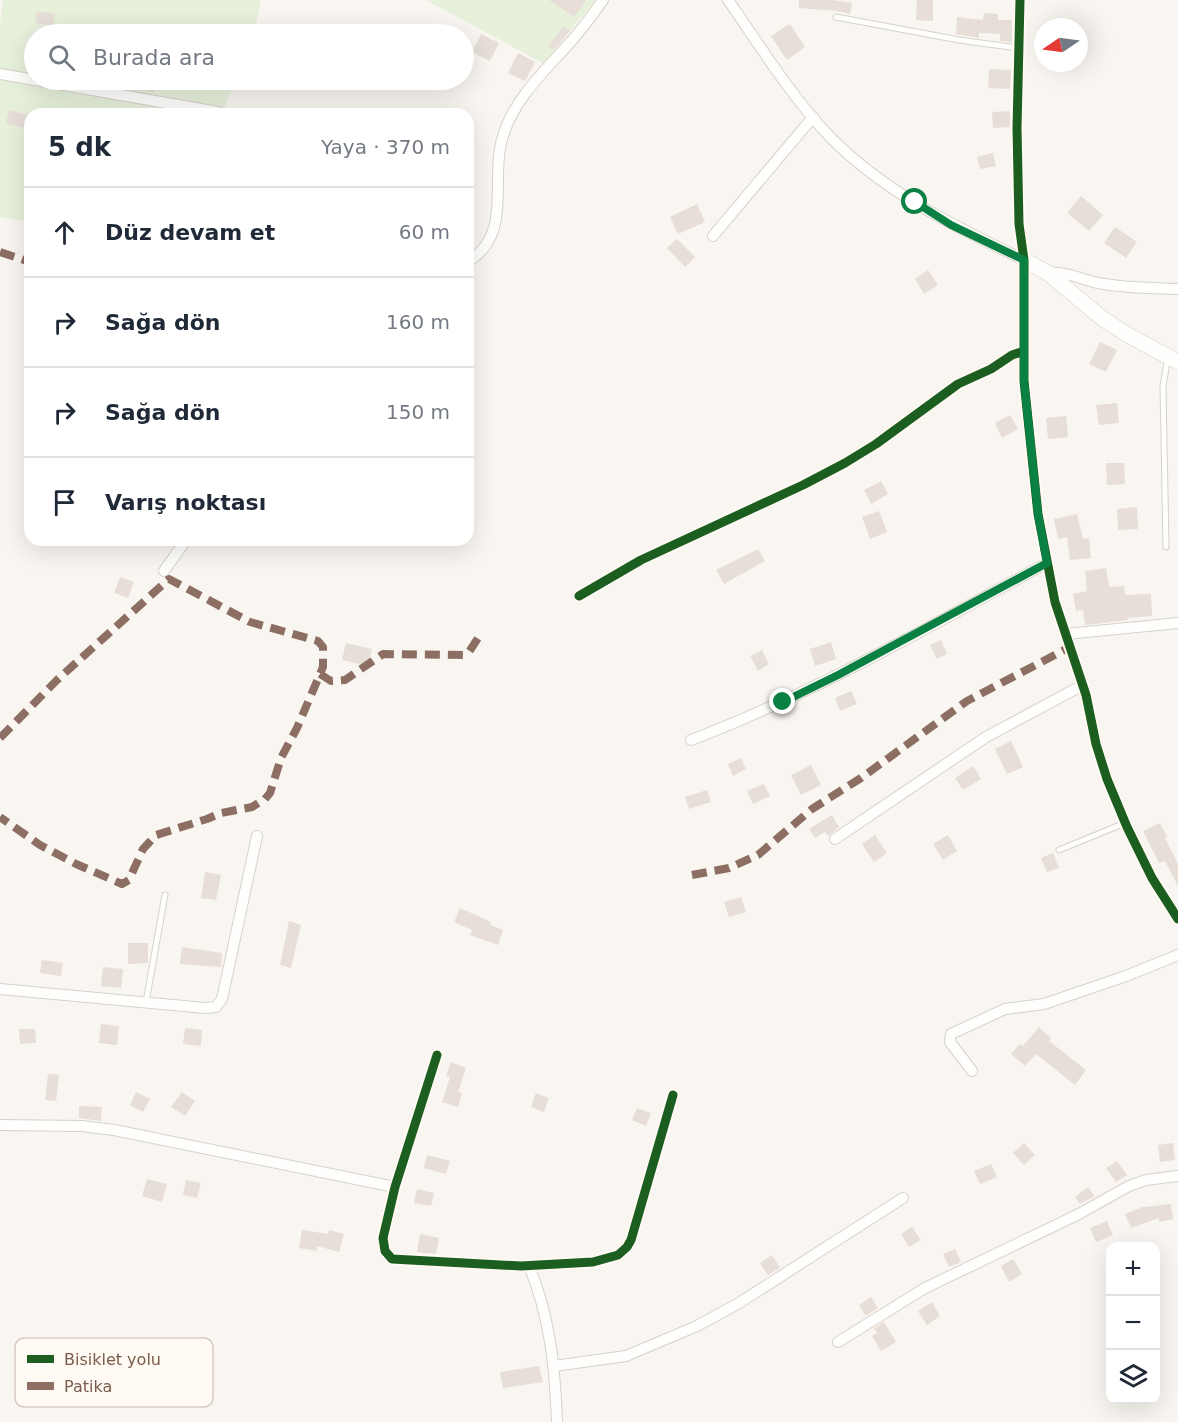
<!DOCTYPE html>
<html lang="tr">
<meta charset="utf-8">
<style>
body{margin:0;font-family:"DejaVu Sans",sans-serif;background:#f2f2f3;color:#1f2937}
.controls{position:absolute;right:18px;bottom:18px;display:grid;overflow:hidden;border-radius:12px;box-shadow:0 6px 24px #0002}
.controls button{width:54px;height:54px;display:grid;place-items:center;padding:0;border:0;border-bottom:2px solid #e0e1e3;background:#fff;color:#1f2937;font:30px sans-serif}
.compass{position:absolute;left:1034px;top:18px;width:54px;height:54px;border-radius:50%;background:#fff;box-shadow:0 6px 24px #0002;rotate:257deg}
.stop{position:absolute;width:18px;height:18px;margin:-14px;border:4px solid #0b8043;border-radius:50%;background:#fff}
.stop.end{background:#0b8043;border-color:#fff;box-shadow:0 2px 6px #0008}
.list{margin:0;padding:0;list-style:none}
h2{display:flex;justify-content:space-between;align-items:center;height:78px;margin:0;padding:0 24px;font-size:26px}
h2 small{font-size:20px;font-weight:400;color:#747a83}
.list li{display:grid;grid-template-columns:39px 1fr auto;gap:18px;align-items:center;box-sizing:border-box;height:90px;padding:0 24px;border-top:2px solid #e0e1e3}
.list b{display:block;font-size:22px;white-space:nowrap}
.list em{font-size:20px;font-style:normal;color:#747a83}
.icon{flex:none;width:33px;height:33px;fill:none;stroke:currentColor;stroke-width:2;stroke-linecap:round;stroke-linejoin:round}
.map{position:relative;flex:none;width:1178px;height:1422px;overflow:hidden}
.search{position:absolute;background:#fff;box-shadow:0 6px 24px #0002;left:24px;top:24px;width:450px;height:66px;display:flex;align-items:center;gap:15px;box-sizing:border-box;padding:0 21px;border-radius:33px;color:#747a83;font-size:22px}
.panel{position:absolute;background:#fff;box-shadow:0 6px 24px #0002;left:24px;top:108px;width:450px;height:438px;border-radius:18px}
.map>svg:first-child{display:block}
.green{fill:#e7f0db}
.building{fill:#e6ded7}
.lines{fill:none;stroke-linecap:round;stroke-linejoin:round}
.lane-casing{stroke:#d7d1cb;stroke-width:7}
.street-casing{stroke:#d7d1cb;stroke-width:12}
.secondary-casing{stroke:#d9d2cb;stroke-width:16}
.lane{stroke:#fefefd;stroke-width:5}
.street{stroke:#fefefd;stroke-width:10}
.secondary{stroke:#fefefd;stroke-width:15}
.quiet{stroke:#8d6e63;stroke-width:8;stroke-dasharray:15 8;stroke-linecap:butt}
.cycleway-casing{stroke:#fffaf3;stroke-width:13}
.cycleway{stroke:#1b5e20;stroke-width:9}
.route{stroke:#0b8043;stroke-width:8}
.key{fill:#fffaf3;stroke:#d7cbc1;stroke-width:1.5}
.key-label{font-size:16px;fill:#7a5c4d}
</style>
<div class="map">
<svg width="1178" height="1422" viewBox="0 0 1178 1422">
<rect width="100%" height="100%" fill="#f9f5f0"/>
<!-- green -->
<path class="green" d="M3 0H261L254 34H34V75L0 69V23Z
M426 0H595L544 64Z
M0 78 203 114H30V222L0 217Z
M61 80H236L224 108Z"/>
<!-- building -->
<path class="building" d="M549 0H586L574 17Z
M799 0H832L852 3 850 14 837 11 799 8Z
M917 0H933V21L916 20Z
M37 11 55 14 53 26 35 23Z
M984 13 998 14V20H1012V42L1000 41V34L979 33V38L956 34 957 17 983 20Z
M790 24 805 47 787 60 771 36Z
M564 26 570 31 553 50 548 46Z
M481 34 499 43 490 61 472 52Z
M518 53 535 62 525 81 508 73Z
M989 69 1011 70 1010 89 988 88Z
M138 80H156L155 92 137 90Z
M9 110 28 115 25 128 6 124Z
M1010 111V127L993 128 992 112Z
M993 153 996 166 980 169 977 157Z
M1081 196 1103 215 1089 231 1067 213Z
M697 204 705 222 678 234 670 217Z
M1115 227 1137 242 1126 258 1104 243Z
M677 239 695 257 685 267 667 248Z
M928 270 938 285 924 294 915 279Z
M1100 342 1117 350 1106 372 1089 364Z
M1117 403 1119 423 1099 425 1096 405Z
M1010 415 1018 429 1002 438 995 423Z
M1066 416 1068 437 1048 439 1046 418Z
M1106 463H1124L1125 484 1107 485Z
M881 481 888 494 871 504 864 490Z
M1137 507 1138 529 1118 530 1117 509Z
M879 511 887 532 870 539 862 517Z
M1077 514 1083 539 1089 538 1091 558 1070 560 1067 537 1058 539 1054 519Z
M758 549 765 561 724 584 716 570Z
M1106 568 1109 587 1124 586 1125 595 1151 594 1152 616 1127 618 1128 620 1085 625 1083 610 1076 611 1073 594 1087 591 1085 571Z
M120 577 134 582 128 598 114 593Z
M941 640 947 654 937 659 930 645Z
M831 642 836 659 815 666 810 649Z
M346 643 372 649 368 666 342 660Z
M762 650 769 664 758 671 750 656Z
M851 691 857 704 840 711 835 698Z
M1011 741 1023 767 1007 774 995 749Z
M741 758 746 769 733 776 728 764Z
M811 765 821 785 801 795 791 775Z
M973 766 981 779 963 790 955 778Z
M764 784 770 796 753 804 747 791Z
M707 790 711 802 689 809 685 797Z
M832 815 839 827 828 836 825 832 815 838 809 829Z
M1160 823 1167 837 1165 838 1178 864V886L1165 861 1159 863 1143 831Z
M875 835 887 853 874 862 862 844Z
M948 835 957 851 943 860 933 844Z
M1053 853 1059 868 1047 872 1041 858Z
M205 872 221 875 216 900 201 898Z
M741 897 746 912 729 917 724 902Z
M460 908 491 922 490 925 503 930 498 945 470 935 472 930 454 922Z
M289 921 301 925 291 968 280 965Z
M128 943H148V963L128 964Z
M182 947 222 953 221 967 180 964Z
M42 960 63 963 61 976 40 973Z
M103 967 123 969 121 988 101 986Z
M101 1024 119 1026 117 1045 99 1043Z
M1039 1027 1051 1038 1049 1041 1086 1070 1075 1085 1036 1054 1025 1066 1011 1054 1020 1044 1023 1046Z
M185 1028 202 1030 201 1046 183 1044Z
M19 1029H35L36 1043 20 1044Z
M451 1062 466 1068 458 1092 462 1093 458 1107 442 1102 450 1077 446 1076Z
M48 1074 59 1075 56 1101 45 1100Z
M136 1092 150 1099 143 1112 130 1105Z
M182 1092 195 1101 185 1116 171 1107Z
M536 1093 549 1098 544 1112 531 1107Z
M79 1106 102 1107 101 1121 79 1118Z
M637 1108 651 1113 646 1126 632 1120Z
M1024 1143 1035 1155 1024 1165 1013 1153Z
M1173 1143 1175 1160 1160 1162 1158 1145Z
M427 1155 450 1161 446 1174 424 1168Z
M1117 1161 1127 1175 1116 1182 1106 1168Z
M991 1164 997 1177 980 1184 974 1171Z
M147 1179 167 1184 162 1202 142 1196Z
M186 1180 201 1183 197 1198 183 1195Z
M1088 1187 1095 1196 1080 1204 1075 1197Z
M417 1189 434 1193 431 1206 414 1203Z
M1171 1204 1173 1219 1159 1222V1218L1131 1228 1125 1214 1143 1207Z
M1107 1221 1113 1235 1096 1242 1090 1228Z
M912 1227 921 1240 909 1247 901 1234Z
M302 1230 328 1234 329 1230 344 1234 339 1252 317 1246V1251L299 1248Z
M420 1234 439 1238 436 1254 417 1252Z
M955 1249 961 1262 949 1267 943 1254Z
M772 1255 780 1268 768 1275 760 1263Z
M1013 1259 1022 1274 1009 1282 1001 1266Z
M871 1297 878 1308 866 1316 859 1305Z
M932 1302 940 1316 927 1325 918 1311Z
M884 1322 896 1342 881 1351 872 1336 877 1333 874 1328Z
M539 1366 543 1382 503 1388 500 1372Z"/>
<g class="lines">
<!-- lane casing -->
<g class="lane-casing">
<path id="lane" d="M836 17 959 40 1018 48
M1166 547 1163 386 1168 357
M1059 850 1125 823
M146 1002 165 895"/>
</g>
<!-- street casing -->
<g class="street-casing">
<path id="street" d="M728 0C761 47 792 98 832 139 886 193 956 227 1024 260
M1020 0 1017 128 1019 224 1024 260V381L1038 514 1055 602 1086 695 1096 744 1107 779 1127 827 1152 878 1178 919
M0 74 218 112
M713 236 813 117
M468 262C514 232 489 181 503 136 515 96 549 67 575 37 585 25 594 13 603 0
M1048 273C1065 271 1080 279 1098 283 1124 288 1152 288 1178 289
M164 571 186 540
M579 596 641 560 803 485 845 463 876 444 958 384 991 369 1012 355 1024 351
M1066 634 1178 623
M691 740C815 693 930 626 1047 563
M835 839 986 737 1083 685
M0 989 205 1008 216 1007 222 999 257 836
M437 1055 395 1187 383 1238 385 1251 392 1259 521 1266 593 1262 618 1255 627 1247 631 1240 673 1095
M972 1071 950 1042 951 1034 1005 1009 1044 1004 1126 976 1178 955
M0 1125 82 1126 114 1130 395 1187
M529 1266C550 1316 555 1368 557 1422
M838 1342 925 1288 1077 1215 1129 1186 1146 1180 1178 1176
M554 1366 626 1356 697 1326 739 1303 903 1198"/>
</g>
<!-- secondary casing -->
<g class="secondary-casing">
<path id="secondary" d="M1024 260 1048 273 1103 319 1128 335 1178 362"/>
</g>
<!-- lane -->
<use href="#lane" class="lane"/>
<!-- street -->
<use href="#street" class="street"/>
<!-- secondary -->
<use href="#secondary" class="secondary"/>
<!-- quiet -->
<path class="quiet" d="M0 252 30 262
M320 674 331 681 345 680 383 654 463 655 469 652 478 638
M0 738 57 680 169 579 250 622 318 641 323 647V667L297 728 281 758 270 793 265 799 252 807 221 813 207 819 156 835 143 849 129 880 122 884 76 864 40 845 0 817
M692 875 729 868 758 855 812 809 861 778 967 701 1070 647"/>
<!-- cycleway casing -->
<g class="cycleway-casing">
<path id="cycleway" d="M1020 0 1017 128 1019 224 1024 260V381L1038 514 1055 602 1086 695 1096 744 1107 779 1127 827 1152 878 1178 919
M579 596 641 560 803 485 845 463 876 444 958 384 991 369 1012 355 1024 351
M437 1055 395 1187 383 1238 385 1251 392 1259 521 1266 593 1262 618 1255 627 1247 631 1240 673 1095"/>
</g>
<!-- cycleway -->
<use href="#cycleway" class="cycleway"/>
</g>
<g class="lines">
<!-- route -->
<path class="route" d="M783 702 838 675 1047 563 1038 514 1024 381V260L951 225 915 202"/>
</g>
<!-- legend -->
<rect x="15" y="1338" width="198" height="69" rx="9" class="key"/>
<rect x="27" y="1355" width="27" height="8" fill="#1b5e20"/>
<rect x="27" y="1382" width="27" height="8" fill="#8d6e63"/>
<g class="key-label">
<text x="64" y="1365">Bisiklet yolu</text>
<text x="64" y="1392">Patika</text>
</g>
</svg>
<div class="controls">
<button>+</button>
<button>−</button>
<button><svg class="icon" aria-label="layers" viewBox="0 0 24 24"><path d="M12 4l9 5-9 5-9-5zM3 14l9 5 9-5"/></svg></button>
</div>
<svg class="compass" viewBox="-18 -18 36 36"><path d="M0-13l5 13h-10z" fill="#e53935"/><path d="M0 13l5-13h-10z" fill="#747a83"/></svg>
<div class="stop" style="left:915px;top:202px"></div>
<div class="stop end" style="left:783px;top:702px"></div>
<div class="search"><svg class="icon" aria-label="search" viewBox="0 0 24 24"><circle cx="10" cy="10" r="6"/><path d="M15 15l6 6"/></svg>Burada ara</div>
<section class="panel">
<h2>5 dk<small>Yaya · 370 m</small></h2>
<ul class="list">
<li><svg class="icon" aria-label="ahead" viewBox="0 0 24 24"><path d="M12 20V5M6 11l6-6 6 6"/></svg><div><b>Düz devam et</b></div><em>60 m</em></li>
<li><svg class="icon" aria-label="right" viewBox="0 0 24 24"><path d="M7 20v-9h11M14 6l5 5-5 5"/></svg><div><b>Sağa dön</b></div><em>160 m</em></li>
<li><svg class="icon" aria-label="right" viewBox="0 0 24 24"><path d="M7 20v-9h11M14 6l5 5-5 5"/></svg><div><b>Sağa dön</b></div><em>150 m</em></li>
<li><svg class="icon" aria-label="arrive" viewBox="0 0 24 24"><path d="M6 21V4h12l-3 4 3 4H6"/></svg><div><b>Varış noktası</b></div></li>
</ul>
</section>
</div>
